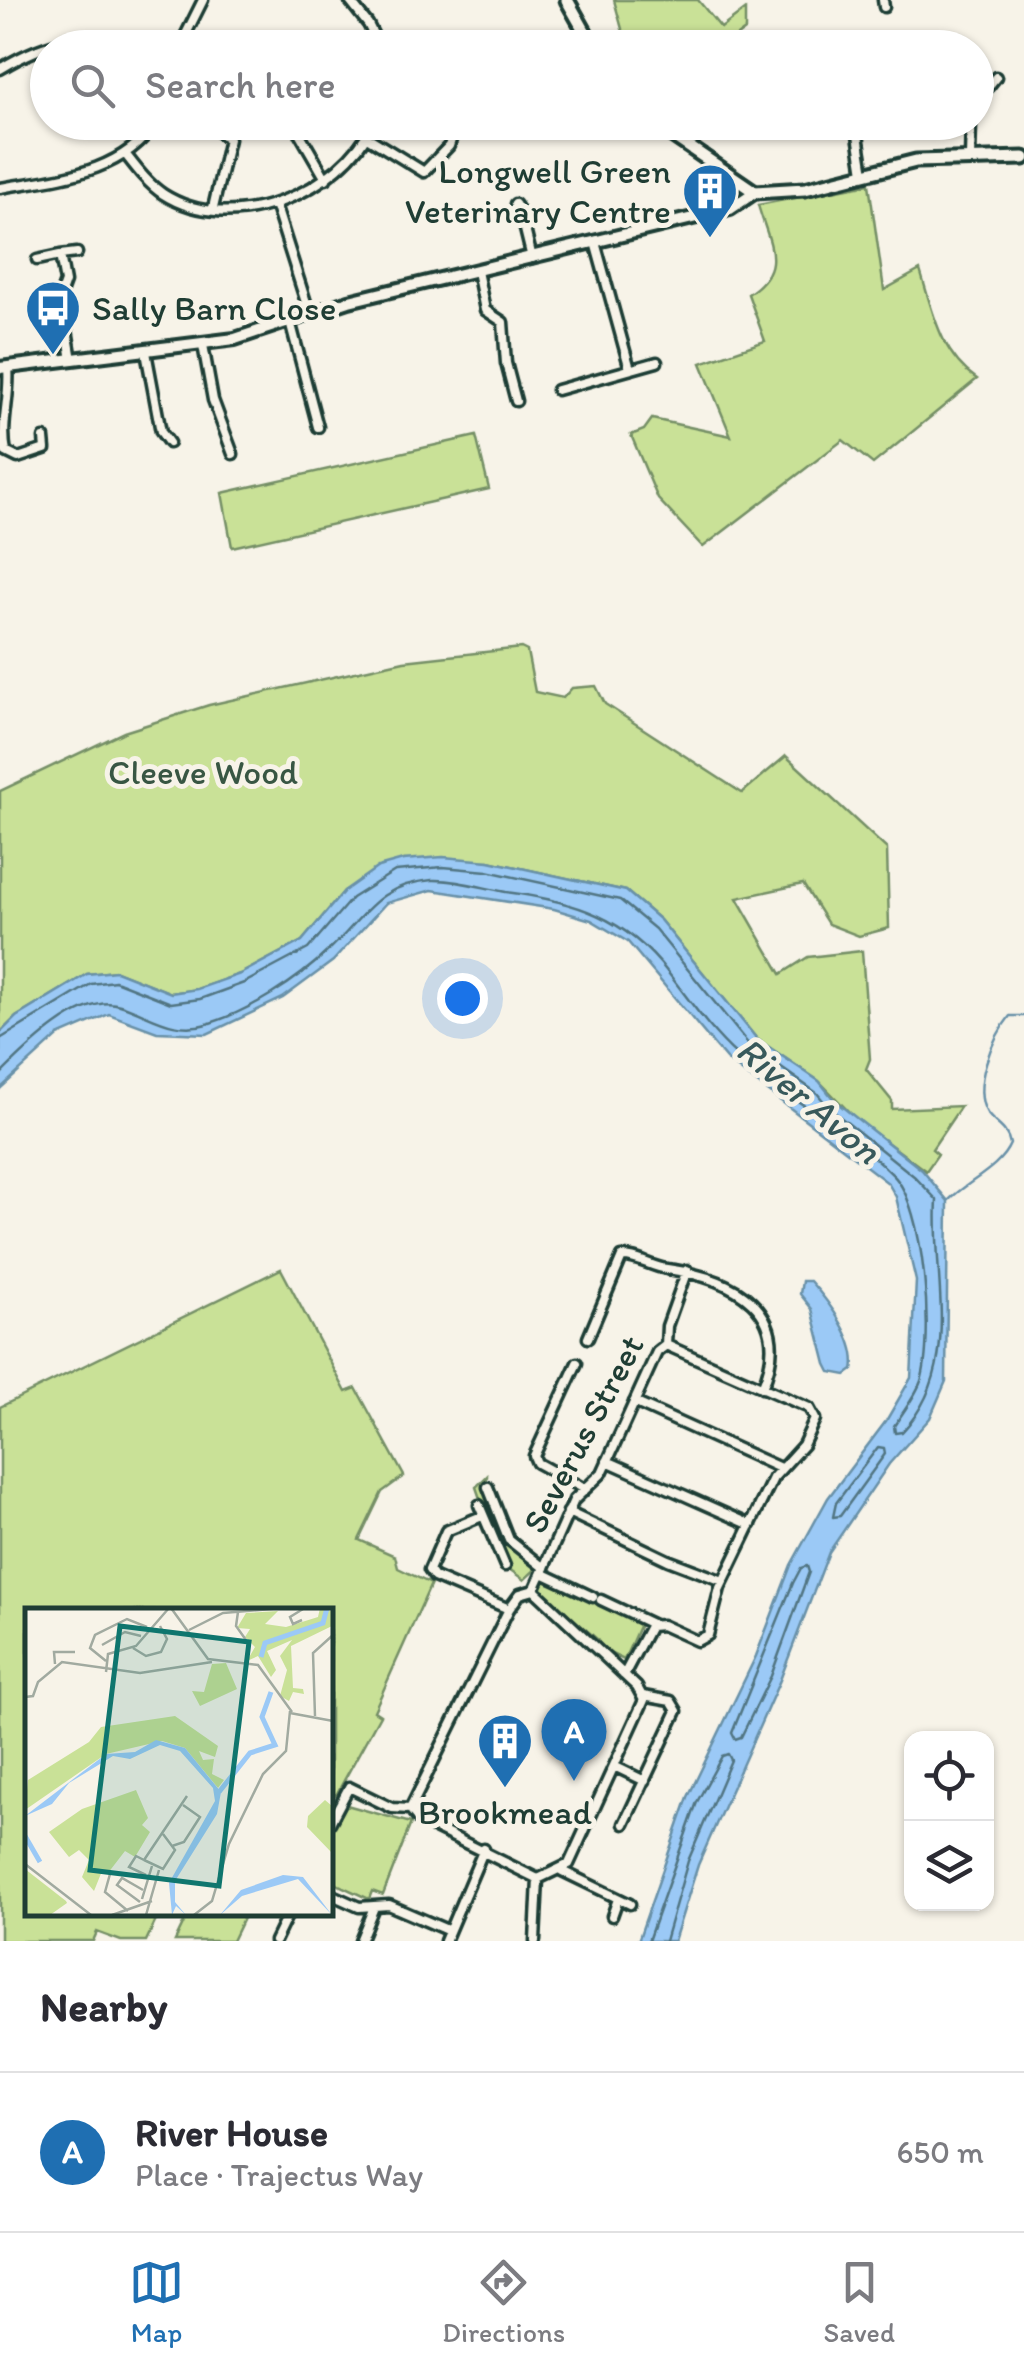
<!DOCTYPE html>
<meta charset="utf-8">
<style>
body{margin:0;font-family:Itim,sans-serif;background:#f7f7f7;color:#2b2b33}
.controls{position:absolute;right:30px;bottom:30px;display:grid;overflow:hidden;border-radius:20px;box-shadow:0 2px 8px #0004}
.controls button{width:90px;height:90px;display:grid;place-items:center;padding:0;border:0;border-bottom:2px solid #e1e1e2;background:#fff;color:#2b2b33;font:50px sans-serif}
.you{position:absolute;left:462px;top:998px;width:35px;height:35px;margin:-25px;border:8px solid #fff;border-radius:50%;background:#1a73e8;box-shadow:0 0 0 15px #1a73e833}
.badge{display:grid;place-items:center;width:65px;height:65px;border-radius:50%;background:#1f6fb2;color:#fff;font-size:32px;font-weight:700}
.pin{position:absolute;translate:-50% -82px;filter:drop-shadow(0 2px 5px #0008)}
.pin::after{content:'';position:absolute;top:52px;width:35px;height:30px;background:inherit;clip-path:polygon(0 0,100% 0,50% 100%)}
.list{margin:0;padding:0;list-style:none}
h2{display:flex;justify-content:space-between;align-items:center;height:130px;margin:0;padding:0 40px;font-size:42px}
h2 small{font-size:32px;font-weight:400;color:#7c7c81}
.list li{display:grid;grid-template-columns:65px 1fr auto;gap:30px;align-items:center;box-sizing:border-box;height:160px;padding:0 40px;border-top:2px solid #e1e1e2}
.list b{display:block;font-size:38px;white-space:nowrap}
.list p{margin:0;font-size:32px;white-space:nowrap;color:#7c7c81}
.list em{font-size:32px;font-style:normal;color:#7c7c81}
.icon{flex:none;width:55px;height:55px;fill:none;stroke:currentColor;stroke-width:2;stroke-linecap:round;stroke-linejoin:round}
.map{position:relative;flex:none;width:1024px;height:1941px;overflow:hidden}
.search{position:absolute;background:#fff;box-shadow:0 2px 8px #0004;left:30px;right:30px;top:30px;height:110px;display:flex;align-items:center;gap:25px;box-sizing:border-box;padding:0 35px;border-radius:55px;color:#7c7c81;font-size:38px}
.sheet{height:290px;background:#fff}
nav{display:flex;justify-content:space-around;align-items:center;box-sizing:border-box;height:140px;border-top:2px solid #e1e1e2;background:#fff;font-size:28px;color:#7c7c81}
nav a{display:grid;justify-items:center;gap:5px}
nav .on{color:#1f6fb2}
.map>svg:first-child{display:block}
.green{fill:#c9e197;stroke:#748f66;stroke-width:2.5}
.water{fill:#9bc9f6;stroke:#6991a8;stroke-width:2.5}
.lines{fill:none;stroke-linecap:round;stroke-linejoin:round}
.shore{stroke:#517582;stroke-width:2.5}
.stream{stroke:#6991a8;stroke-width:2.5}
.street-casing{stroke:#1f3d34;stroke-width:15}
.secondary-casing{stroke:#1f3d34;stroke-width:18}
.primary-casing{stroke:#1f3d34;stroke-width:19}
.street{stroke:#f7f3e8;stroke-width:8}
.secondary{stroke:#f7f3e8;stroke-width:10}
.primary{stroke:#f7f3e8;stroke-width:11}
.labels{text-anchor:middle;stroke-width:10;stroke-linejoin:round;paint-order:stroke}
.poi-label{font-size:35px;fill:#1f3d34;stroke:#f7f3e8;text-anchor:end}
.park-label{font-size:35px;fill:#385643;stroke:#f7f3e8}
.street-label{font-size:35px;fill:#1f3d34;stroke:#f7f3e8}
.water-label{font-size:38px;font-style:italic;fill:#38595b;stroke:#f7f3e8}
.inset-river{fill:none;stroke:#9bc9f6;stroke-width:5}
.inset-road{fill:none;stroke:#a1aaa0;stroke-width:2.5}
.view{fill:#0f766e;fill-opacity:0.15;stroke:#0f766e;stroke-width:5}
.inset-edge{fill:none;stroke:#1f3d34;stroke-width:5}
</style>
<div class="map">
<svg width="1024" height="1941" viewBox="0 0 1024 1941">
<rect width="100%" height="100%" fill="#f7f3e8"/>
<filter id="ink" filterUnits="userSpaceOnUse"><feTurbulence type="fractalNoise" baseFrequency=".01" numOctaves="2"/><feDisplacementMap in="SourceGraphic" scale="20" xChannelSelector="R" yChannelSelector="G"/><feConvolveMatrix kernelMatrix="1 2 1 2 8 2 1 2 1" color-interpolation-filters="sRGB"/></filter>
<g filter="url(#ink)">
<!-- green -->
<path class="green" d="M614 0H698L721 28 745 10V30L722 47H636L622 29Z
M869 184 884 290 920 270C933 312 940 354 977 379L873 464 843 440 703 547 658 499 631 435 644 430 652 419 731 436 701 363 765 341 748 294C788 268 769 244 758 205Z
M476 436 489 489 232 547 222 493Z
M521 648 527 651 535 692 563 698 572 688 596 686 605 704 742 793 786 756 887 849 889 928 859 936 828 924 803 884 737 898 781 974 808 957 862 951 870 1059 866 1069 892 1101V1109L961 1106 932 1149 938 1154 926 1171 857 1120 819 1081 757 1039 660 920 626 891 489 861 403 860 344 891 302 941 240 974 197 989 171 993 116 971 87 974 16 1017 0 1033V791L124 732 209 705 404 661Z
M281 1269 346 1392 356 1388 404 1476 382 1492 359 1540 395 1556 398 1568 431 1584 374 1711 380 1715 336 1795 330 1792V1611H28V1914H159L146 1941H121L97 1932 93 1941H0V1407Z
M487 1476C484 1513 506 1549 538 1567L524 1580 505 1566 510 1563 494 1539 476 1487Z
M545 1578 640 1624 624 1660 603 1650 597 1639 540 1590Z
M343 1804 411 1823 383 1895 372 1891 369 1899 330 1881V1832Z
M188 1914H245L232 1941H175Z"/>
<!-- water -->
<path class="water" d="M443 857 489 861 626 891 660 920 757 1039 819 1081 835 1101 922 1170 948 1201 946 1381 930 1418 889 1464 829 1552 780 1680 698 1865 674 1941H638L688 1797 756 1656 791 1565 828 1498 886 1421 911 1378 916 1281 896 1197 888 1183 726 1059 628 942 591 920 554 909 432 890 386 903 333 961 283 998 207 1034 157 1032 109 1014 58 1036 0 1089V1033L16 1017 87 974 116 971 171 993 197 989 240 974 302 941 344 891 378 867 403 860Z
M802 1281H810C829 1302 859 1342 853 1370L846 1375 830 1372 826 1364 812 1309 800 1294Z"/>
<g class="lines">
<!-- shore -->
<path class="shore" d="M0 1039 91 984 115 981 171 1003 200 999 244 983 308 949 352 898 395 871 443 867 487 871 620 900 655 929 750 1046 817 1093 829 1108 915 1177 937 1200C932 1282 964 1366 902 1432L895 1433 894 1426C903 1412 915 1397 921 1381 934 1339 925 1206 893 1175 847 1129 786 1098 737 1055 711 1032 690 1001 669 974 626 917 574 901 506 892 483 888 455 879 432 880 375 885 366 916 329 950 297 981 250 1011 207 1024 172 1034 150 1014 120 1005 81 993 25 1050 0 1075
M878 1447 884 1448 885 1454 840 1516 833 1517 836 1503Z
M807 1566 809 1572 771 1676 741 1737 735 1739 732 1733 793 1583 801 1568Z
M648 1941 697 1802 722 1756 728 1754 731 1760 688 1861 665 1941"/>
<!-- stream -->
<path class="stream" d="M949 1200C968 1181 1000 1168 1010 1144 1007 1127 995 1125 987 1113 971 1087 993 1037 1010 1016H1024"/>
<!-- street casing -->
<g class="street-casing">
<path id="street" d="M349 0 368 24 380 48
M883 0 884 7
M179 48 203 0
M0 69C46 41 89 30 141 48
M976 102 996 77
M293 122 326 179
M856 122 864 173
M367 137 424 172 449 146 457 122
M126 155C137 169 148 184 163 194 233 239 342 191 374 122
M970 158 971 122
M0 188C57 178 121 175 156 122
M275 204 310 315
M515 204 521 213 532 258
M213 208 229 139 217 131
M595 242 630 369
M60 255 77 253
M37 260 60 255 65 282 61 293 72 360
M477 271 485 310 503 322 506 363 516 401
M290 321 318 427
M203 345 213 400 233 454
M146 352 161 432 169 443
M8 367C11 397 0 423 6 452L18 458 45 449 44 438
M557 390 657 362
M588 1338 622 1257C637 1256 651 1267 667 1269 733 1278 796 1310 762 1388
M577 1363 534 1456 537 1463 583 1488
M634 1402 780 1468
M607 1461 751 1525
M488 1487 509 1540 544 1568
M479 1505 505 1566
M568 1512 668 1560 723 1581
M482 1516 446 1531 429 1570 434 1577 509 1609
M542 1573 593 1597
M534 1590 574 1500 602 1473 657 1352 666 1345 667 1326 687 1270
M601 1600 654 1625
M624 1675 650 1626 662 1625 697 1641 708 1635 720 1588 773 1478 803 1445 815 1419 809 1408 666 1345
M614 1766 645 1781
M410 1809 419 1820 538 1879 569 1864 644 1700 637 1687 534 1590
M410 1809 509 1609 520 1594 534 1590
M330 1823 349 1787 392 1808 410 1809
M624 1824 677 1711 671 1701 643 1696
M562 1871 630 1904
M330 1894 359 1907 389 1905 447 1930
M612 1916 618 1899
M275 1941 288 1914
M360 1941 374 1907
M445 1941 484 1849
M535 1941 538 1879"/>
</g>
<!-- secondary casing -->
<g class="secondary-casing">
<path id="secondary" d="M0 368 235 339 349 301 730 209 755 192"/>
</g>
<!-- primary casing -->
<g class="primary-casing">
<path id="primary" d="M567 0 594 48
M653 122 755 192 805 189 916 161 1024 158"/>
</g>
<!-- street -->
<use href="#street" class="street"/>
<!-- secondary -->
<use href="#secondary" class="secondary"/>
<!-- primary -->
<use href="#primary" class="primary"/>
</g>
</g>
<!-- icons -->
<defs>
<g id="building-pin" transform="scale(2.875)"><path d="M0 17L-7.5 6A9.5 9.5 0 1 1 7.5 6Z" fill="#1f6fb2" stroke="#f7f3e8"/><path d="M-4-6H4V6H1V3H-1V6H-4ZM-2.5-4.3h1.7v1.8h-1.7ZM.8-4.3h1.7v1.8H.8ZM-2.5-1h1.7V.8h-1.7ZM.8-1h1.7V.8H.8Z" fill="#fff"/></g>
<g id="bus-pin" transform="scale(2.875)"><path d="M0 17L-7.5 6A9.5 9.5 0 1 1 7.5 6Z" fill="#1f6fb2" stroke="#f7f3e8"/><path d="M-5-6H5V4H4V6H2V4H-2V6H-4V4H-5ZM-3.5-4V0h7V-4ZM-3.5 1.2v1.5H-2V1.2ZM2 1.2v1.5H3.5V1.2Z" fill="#fff"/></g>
</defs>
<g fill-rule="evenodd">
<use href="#building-pin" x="710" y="191"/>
<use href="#bus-pin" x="53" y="308"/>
<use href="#building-pin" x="505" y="1741"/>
</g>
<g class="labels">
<!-- poi labels -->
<g class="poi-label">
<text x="671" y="183">Longwell Green<tspan x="671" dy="40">Veterinary Centre</tspan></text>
<text x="92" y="320" text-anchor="start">Sally Barn Close</text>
<text x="505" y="1824" text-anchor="middle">Brookmead</text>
</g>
<!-- park labels -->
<g class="park-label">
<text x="203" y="784">Cleeve Wood</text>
</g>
<!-- street labels -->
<g class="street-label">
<text transform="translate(583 1434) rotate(-62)" y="12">Severus Street</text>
</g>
<!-- water labels -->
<g class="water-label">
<text transform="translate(809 1100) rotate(40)" y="13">River Avon</text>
</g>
</g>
<!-- overview -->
<g transform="translate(25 1608)">
<rect width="308" height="308" fill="#f7f3e8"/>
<path d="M295 0 307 3V18L266 38 268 80 278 81 279 86 268 84 264 93 255 88 262 62 255 48 267 32 242 43 251 62 246 69 233 48 222 53 230 39 220 29 225 21 212 20 221 5 253 3 240 16 261 19 293 9ZM201 55 212 81 175 98 167 83 179 84 187 56ZM150 108 193 138 190 149 174 143 178 152 189 151 187 166 199 172 193 180 160 140 137 133 81 146 0 202 3 172 64 134 76 119ZM111 182 123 210 117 217 125 224 110 249 100 243 83 265 77 263 69 283 57 269 64 252 54 242 44 249 24 224 57 201ZM300 192 307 198V245L282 219 283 208ZM0 261 41 293 42 295 25 307H0Z" fill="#c9e197"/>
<path d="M131 132 160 140 196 184 192 206 150 273V294L161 307 151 298 147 307 144 275 190 193 188 180 155 143 135 137 105 151 88 148 44 175 27 196 0 208 81 146 110 144ZM258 267 278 269 307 307 273 271 217 288 195 307 216 282Z" fill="#9bc9f6"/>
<path class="inset-river" d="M236 49 240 35 298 15 302 0M194 184 225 145 250 137 237 109 246 84M0 228 15 254"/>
<path class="inset-road" d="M146 0 183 51 233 57 267 104M213 4 211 18 221 32M277 12 268 16 265 9 278 1M164 22 198 5 257 0M77 37 100 24 116 28M108 40 121 48 136 44 142 31 135 18M81 53 65 40 70 27 102 11 122 19M30 56 29 44H50M81 64 83 46 111 38 144 0M0 89 8 88 13 74 37 54 115 65 187 54M265 105 308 113M290 108 288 45 308 27M147 238 159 234 175 209 158 197M119 252 162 188M119 252 138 261 150 242 138 226M119 252 111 248 104 259 121 267M0 256 66 307M85 266 80 284 103 303M117 291 127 258M115 294 92 277 97 270 118 282M87 307 127 293M121 307 134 262M169 307 187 293 204 236 238 166 261 143 265 103"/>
<path class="view" d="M95 18 224 34 194 278 65 262Z"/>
<rect width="308" height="308" class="inset-edge"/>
</g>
</svg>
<div class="controls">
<button><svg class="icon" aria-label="locate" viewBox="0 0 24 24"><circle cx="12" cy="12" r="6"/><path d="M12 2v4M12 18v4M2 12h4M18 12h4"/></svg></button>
<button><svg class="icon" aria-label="layers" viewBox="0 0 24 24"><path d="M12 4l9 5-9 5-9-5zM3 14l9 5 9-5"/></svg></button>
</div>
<div class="you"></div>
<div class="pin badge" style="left:574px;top:1781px">A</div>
<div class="search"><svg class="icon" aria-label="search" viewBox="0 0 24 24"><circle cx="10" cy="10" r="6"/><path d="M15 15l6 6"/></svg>Search here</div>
</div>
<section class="sheet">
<h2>Nearby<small></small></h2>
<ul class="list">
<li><span class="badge">A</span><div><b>River House</b><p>Place · Trajectus Way</p></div><em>650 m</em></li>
</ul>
</section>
<nav>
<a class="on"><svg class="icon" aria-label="map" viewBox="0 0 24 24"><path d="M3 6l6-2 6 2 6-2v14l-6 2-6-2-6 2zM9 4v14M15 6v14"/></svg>Map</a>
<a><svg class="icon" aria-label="directions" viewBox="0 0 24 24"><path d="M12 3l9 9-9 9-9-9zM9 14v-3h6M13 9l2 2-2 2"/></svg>Directions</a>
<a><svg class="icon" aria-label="saved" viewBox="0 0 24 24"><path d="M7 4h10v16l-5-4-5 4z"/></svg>Saved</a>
</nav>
